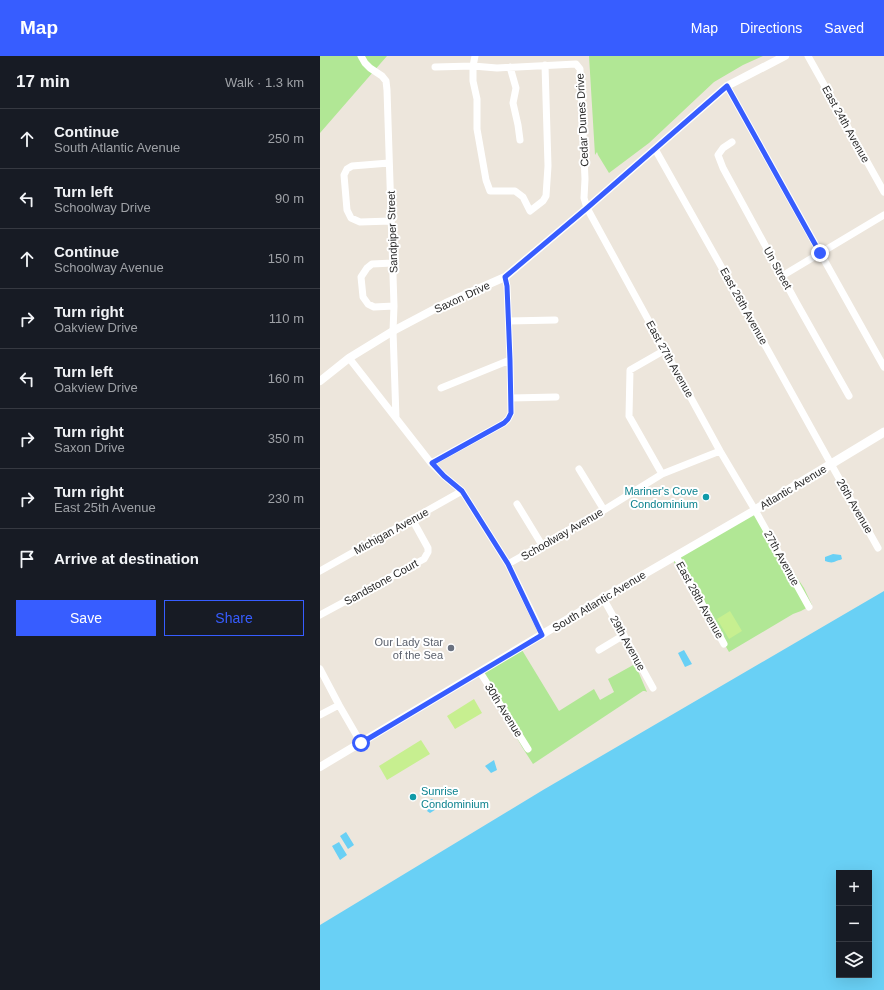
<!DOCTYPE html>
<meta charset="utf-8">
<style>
body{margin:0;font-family:Arial,sans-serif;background:#20242c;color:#f1f3f6}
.controls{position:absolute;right:12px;bottom:12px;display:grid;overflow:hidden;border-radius:0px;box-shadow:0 4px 16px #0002}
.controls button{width:36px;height:36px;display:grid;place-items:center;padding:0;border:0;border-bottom:1px solid #363941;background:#171b24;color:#f1f3f6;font:20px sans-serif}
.stop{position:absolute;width:12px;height:12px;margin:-9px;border:3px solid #375dff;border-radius:50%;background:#fff}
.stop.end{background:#375dff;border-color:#fff;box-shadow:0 1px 4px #0008}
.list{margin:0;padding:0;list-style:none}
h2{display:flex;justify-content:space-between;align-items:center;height:52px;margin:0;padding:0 16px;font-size:17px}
h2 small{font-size:13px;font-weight:400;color:#9ea1a6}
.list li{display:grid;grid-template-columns:26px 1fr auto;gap:12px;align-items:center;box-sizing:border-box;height:60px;padding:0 16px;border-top:1px solid #363941}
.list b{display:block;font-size:15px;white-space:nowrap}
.list p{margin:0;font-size:13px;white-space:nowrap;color:#9ea1a6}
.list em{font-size:13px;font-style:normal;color:#9ea1a6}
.actions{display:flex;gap:8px;padding:12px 16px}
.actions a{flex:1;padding:9px 0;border:1px solid #375dff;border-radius:0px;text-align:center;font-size:14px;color:#375dff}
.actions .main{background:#375dff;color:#fff}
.icon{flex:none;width:22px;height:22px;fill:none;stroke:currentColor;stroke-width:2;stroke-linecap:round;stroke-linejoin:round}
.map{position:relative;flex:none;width:564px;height:934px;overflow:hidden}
header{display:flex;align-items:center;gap:24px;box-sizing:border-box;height:56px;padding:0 20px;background:#375dff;color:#fff}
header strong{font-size:19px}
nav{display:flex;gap:22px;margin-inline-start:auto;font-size:14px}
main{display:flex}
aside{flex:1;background:#171b24}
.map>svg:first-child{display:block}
.green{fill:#b1e795}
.pitch{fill:#c7ef90}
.water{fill:#69d0f5;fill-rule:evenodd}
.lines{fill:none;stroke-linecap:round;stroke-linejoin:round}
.minor{stroke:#fff;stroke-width:7}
.tertiary{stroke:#fff;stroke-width:8}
.secondary{stroke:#fff;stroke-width:9}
.route{stroke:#375dff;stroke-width:5}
.culture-dot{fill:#0f9aa8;stroke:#fff;stroke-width:1.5}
.worship-dot{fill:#6b7280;stroke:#fff;stroke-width:1.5}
.labels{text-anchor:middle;stroke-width:4;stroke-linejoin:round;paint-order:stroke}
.street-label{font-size:11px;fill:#2a2a2a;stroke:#fff}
.culture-label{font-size:11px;fill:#0d838f;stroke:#fff;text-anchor:end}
.worship-label{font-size:11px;fill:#5b616d;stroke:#fff;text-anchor:end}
</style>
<header>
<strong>Map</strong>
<nav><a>Map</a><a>Directions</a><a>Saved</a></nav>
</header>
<main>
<aside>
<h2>17 min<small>Walk · 1.3 km</small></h2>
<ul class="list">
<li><svg class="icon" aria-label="ahead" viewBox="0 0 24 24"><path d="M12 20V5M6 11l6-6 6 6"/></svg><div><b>Continue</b><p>South Atlantic Avenue</p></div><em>250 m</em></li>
<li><svg class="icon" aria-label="left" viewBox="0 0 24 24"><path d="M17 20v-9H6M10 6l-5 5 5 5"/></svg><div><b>Turn left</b><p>Schoolway Drive</p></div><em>90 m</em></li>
<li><svg class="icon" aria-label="ahead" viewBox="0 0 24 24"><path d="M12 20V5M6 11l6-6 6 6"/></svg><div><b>Continue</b><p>Schoolway Avenue</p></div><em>150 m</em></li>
<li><svg class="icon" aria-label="right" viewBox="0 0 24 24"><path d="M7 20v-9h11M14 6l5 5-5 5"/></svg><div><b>Turn right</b><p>Oakview Drive</p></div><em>110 m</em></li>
<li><svg class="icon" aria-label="left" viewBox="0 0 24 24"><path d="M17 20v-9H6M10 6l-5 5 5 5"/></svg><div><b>Turn left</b><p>Oakview Drive</p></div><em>160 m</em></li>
<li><svg class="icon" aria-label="right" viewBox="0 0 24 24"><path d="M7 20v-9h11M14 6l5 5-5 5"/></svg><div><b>Turn right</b><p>Saxon Drive</p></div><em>350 m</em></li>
<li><svg class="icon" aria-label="right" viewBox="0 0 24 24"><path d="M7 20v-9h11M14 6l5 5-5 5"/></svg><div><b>Turn right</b><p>East 25th Avenue</p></div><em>230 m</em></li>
<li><svg class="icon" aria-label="arrive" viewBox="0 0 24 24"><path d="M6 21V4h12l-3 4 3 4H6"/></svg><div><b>Arrive at destination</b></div></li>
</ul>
<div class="actions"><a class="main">Save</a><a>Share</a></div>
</aside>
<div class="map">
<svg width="564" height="934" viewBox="0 0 564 934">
<rect width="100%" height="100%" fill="#ede6dc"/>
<!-- green -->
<path class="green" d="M0 0H67L0 77Z
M269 0H443L423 9 394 26 329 87 289 117 278 99 277 96 275 99Z
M436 457 460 496 484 532 492 549 481 555 473 558 409 596 371 531 353 505Z
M202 594 239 655 274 633 280 644 294 636 288 623 315 608 327 636 325 635H323L213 708 202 691 161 618Z"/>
<!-- pitch -->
<path class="pitch" d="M410 555 422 575 409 583 397 563Z
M154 643 162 657 135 673 127 660Z
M101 684 110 698 67 724 59 710Z"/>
<!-- water -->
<path class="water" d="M513 498 521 499 522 503 520 504C517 504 517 505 514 506 511 507 508 506 505 505V501Z
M564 535V934H0V869L223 734ZM519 817H549V919H519Z
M364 594 372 608 365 611 358 597Z
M174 704 177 714 171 717 165 710Z
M112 743 116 747H120L121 750 110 757 107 755 109 752 108 745Z
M26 776 34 789 28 793 20 780Z
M19 786 27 799 20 804 12 790Z"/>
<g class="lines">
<!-- minor -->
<path class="minor" d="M41 0 45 7 50 12 62 20 66 25 67 34 74 250 73 275 76 362
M155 0 153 10V25L157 43V73L166 124 170 135H195L203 141 210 155 223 145 226 140 228 110 225 9
M488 0 564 136
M115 11 153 10 177 12 256 8 260 13 265 123 264 142 267 152 400 395 435 454 489 551
M190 11 196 32 193 47 198 69 200 84
M407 30 564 311
M412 86 403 92 398 99 403 112 476 246 529 340
M335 93 420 244 511 408 558 492
M69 107 32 110 27 113 24 119 27 154 31 162 40 166 71 165
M73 207 52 208 47 212 41 221 43 241 48 248 54 251 74 250
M462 220 564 159
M189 265 235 264
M29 302 111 407 124 420 142 435 188 508 223 579
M121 332 190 304
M191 342 236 341
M111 407 184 367 188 363 191 357 190 304 187 230 185 221
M259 413 284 454
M342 418 309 360 310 314 345 294
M197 448 222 489
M356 500 404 588
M188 508 284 454 342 418 400 395
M0 515 142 435
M283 542 333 632
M0 559 104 503 108 496V492L92 463
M279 594 304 579
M0 613 19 649 41 687
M160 616 208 693
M0 659 19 649"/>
<!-- tertiary -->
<path class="tertiary" d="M0 325 29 302 73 275 126 247 185 221 267 152 407 30 465 0
M0 711 283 542 435 454"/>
<!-- secondary -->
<path class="secondary" d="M435 454 564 376"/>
</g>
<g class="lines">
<!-- route -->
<path class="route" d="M41 687 222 579 188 508 142 435 124 420 112 407 184 367 188 363 191 357 190 304 187 230 185 221 267 152 407 30 500 197"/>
</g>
<!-- markers -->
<g class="culture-dot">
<circle cx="386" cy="441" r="4"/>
<circle cx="93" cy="741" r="4"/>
</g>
<circle class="worship-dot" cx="131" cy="592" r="4"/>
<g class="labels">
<!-- street labels -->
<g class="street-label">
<text transform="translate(262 64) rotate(-93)" y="4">Cedar Dunes Drive</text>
<text transform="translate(526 68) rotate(61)" y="4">East 24th Avenue</text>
<text transform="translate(72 176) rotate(-92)" y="4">Sandpiper Street</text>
<text transform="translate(458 212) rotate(61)" y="4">Un Street</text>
<text transform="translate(142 241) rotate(-25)" y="4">Saxon Drive</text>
<text transform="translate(424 250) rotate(61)" y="4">East 26th Avenue</text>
<text transform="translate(350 303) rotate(61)" y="4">East 27th Avenue</text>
<text transform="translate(473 431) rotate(-31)" y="4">Atlantic Avenue</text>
<text transform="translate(535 450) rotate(60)" y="4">26th Avenue</text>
<text transform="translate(71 475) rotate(-29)" y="4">Michigan Avenue</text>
<text transform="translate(242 478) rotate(-30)" y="4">Schoolway Avenue</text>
<text transform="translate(462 502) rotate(61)" y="4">27th Avenue</text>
<text transform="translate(61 526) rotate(-29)" y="4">Sandstone Court</text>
<text transform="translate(380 544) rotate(61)" y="4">East 28th Avenue</text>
<text transform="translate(279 545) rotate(-31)" y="4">South Atlantic Avenue</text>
<text transform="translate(308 587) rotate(61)" y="4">29th Avenue</text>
<text transform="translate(184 654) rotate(58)" y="4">30th Avenue</text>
</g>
<!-- culture labels -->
<g class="culture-label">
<text x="378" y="439">Mariner's Cove<tspan x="378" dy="13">Condominium</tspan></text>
<text x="101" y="739" text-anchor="start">Sunrise<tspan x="101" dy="13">Condominium</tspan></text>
</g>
<!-- worship labels -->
<g class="worship-label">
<text x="123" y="590">Our Lady Star<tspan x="123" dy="13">of the Sea</tspan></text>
</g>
</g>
</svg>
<div class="controls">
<button>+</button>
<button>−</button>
<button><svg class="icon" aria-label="layers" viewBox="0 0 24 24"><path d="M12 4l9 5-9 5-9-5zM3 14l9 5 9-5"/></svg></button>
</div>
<div class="stop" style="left:41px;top:687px"></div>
<div class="stop end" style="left:500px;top:197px"></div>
</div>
</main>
